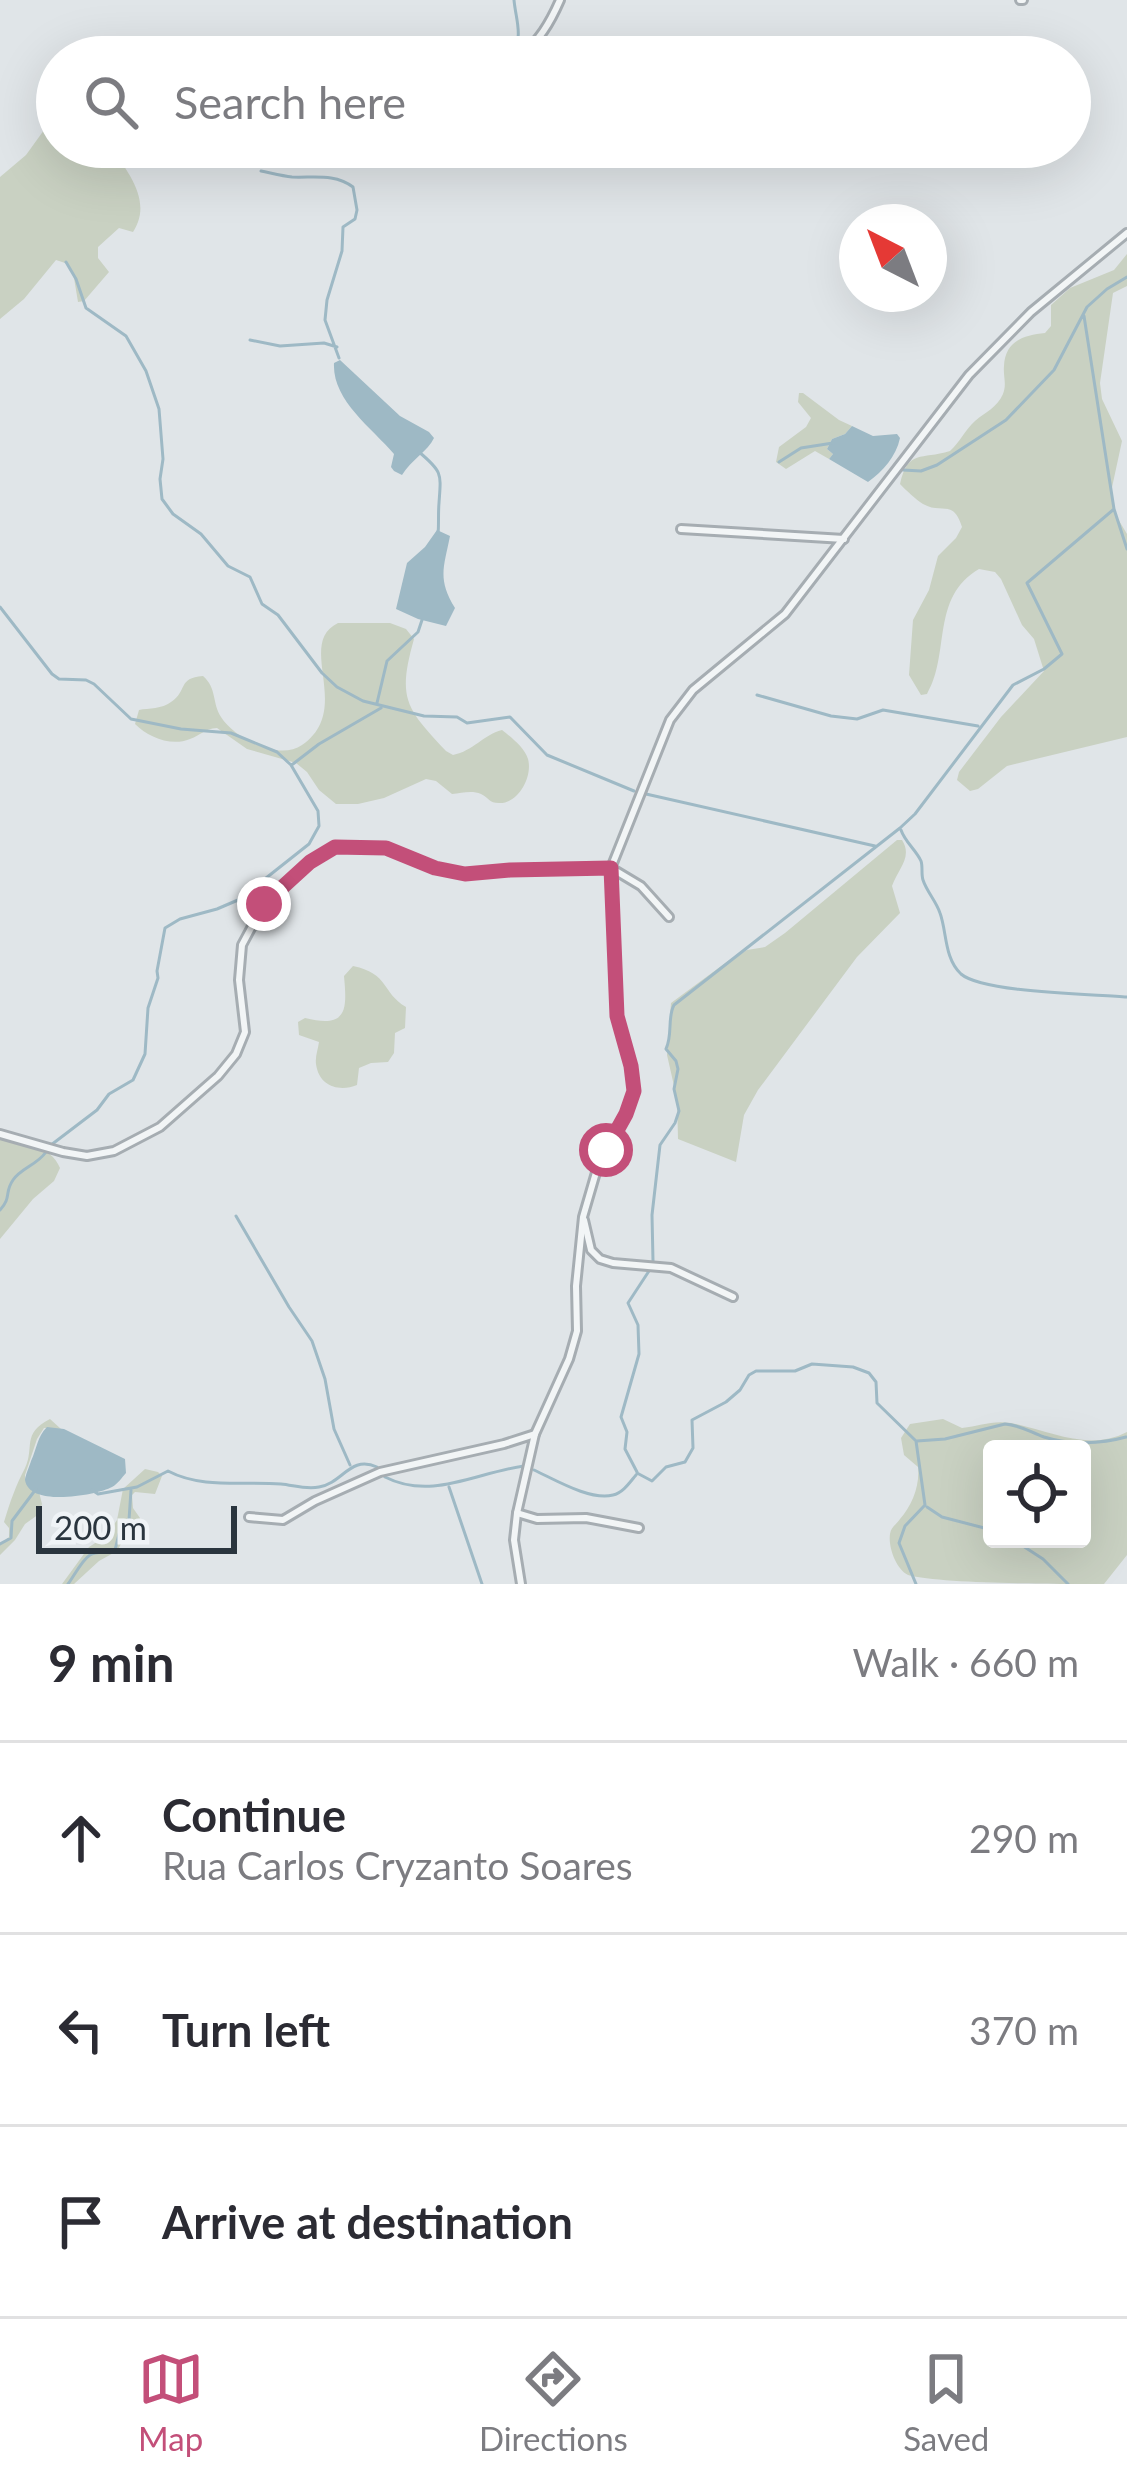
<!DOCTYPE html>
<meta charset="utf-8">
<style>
body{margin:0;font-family:Lato,sans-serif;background:#f2f2f3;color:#2b2b33}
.controls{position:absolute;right:36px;bottom:36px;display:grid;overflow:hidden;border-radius:12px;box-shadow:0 12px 48px #0002}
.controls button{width:108px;height:108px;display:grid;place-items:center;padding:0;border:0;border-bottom:3px solid #e1e1e2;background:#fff;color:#2b2b33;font:60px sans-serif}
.compass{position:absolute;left:839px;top:204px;width:108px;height:108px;border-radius:50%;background:#fff;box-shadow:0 12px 48px #0002;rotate:318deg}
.scale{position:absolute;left:36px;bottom:30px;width:201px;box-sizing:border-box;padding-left:12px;border:6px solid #2a353e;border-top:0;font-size:33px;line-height:42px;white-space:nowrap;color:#2a353e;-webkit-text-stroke:9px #eff3f6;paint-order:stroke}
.stop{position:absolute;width:36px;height:36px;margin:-27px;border:9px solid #c34f79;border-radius:50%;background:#fff}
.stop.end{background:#c34f79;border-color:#fff;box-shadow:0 3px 12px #0008}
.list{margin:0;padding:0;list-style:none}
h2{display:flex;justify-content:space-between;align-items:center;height:156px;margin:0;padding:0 48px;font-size:51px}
h2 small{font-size:39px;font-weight:400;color:#7c7c81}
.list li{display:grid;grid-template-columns:78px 1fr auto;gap:36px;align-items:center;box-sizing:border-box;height:192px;padding:0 48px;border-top:3px solid #e1e1e2}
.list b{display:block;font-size:45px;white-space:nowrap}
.list p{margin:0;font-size:39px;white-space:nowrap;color:#7c7c81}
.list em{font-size:39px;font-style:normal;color:#7c7c81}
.icon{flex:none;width:66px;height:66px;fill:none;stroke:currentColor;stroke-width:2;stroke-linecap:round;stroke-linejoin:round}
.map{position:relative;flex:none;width:1127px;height:1584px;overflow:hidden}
.search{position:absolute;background:#fff;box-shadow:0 12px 48px #0002;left:36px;right:36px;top:36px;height:132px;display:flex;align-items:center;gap:30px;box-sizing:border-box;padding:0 42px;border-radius:66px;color:#7c7c81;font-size:45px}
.sheet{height:732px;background:#fff}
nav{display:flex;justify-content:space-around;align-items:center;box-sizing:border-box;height:168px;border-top:3px solid #e1e1e2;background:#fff;font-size:33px;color:#7c7c81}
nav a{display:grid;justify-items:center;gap:6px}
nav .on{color:#c34f79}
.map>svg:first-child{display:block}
.green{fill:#c9d1c2;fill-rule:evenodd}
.water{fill:#9eb9c5}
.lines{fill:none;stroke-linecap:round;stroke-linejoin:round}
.stream{stroke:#9eb9c5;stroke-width:3}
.minor-casing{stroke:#a6adb2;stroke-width:12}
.tertiary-casing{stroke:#a6adb2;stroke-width:12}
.minor{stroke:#f2f5f6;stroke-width:6}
.tertiary{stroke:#f2f5f6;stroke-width:6}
.route{stroke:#c34f79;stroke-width:15}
</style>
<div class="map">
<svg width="1127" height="1584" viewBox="0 0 1127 1584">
<rect width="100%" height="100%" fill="#e0e5e8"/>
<!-- green -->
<path class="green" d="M57 112V147H110C128 171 153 202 133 232L119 228 98 247V258L109 272 84 301 78 302 73 272 68 264 56 260 24 299 0 319V177L26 155Z
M1127 254V286L1113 293 1100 383 1102 399 1122 441 1111 492 1115 514 1127 534V737L1007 766 978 789 970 791 957 780 959 772 1001 717 1044 671 1034 639 1022 625 1001 579 995 572 979 569C930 598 951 653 927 694L921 695 909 675 913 620 929 590 938 556 956 538 962 527C953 498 942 515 923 504 915 499 907 491 900 484 908 449 921 460 950 451 960 442 965 430 975 421 985 412 997 408 1003 394 1007 384 1003 376 1004 366 1005 341 1024 335 1045 333L1051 326V305L1070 288 1114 270Z
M799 393H803L839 420 852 426 845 434 832 439 827 449 833 454 829 459 815 451 786 469 776 462 779 447 806 427 811 418 798 402Z
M390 623 406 629 414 639C397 699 406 708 446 751L453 755C473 751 483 735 502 730 511 737 525 748 528 759 533 777 518 804 499 803 489 803 489 798 481 794 472 790 462 793 452 794L436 781 426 779 384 798 358 804H336L319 790 307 772 296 763 247 749 217 728C204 729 201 735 190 739 171 747 148 737 135 724L139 710C149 708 162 709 171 702 188 691 177 678 203 676 217 688 212 703 221 717 235 739 279 761 302 745 354 709 295 644 338 623Z
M897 840H902C913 857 898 869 892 886L900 913 857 957 758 1090 744 1115 736 1162 678 1139 677 1099 667 1055 671 1003 728 961 747 950 765 947 785 933Z
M353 966C390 974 381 992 406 1007L405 1028 395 1033 394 1053 388 1062 371 1063 359 1068 357 1085C340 1092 319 1087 316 1064 315 1057 318 1049 319 1042L299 1035 298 1022 305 1018C348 1029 347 1009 344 976Z
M0 1136C22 1142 51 1145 60 1168L54 1181 33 1199 0 1239Z
M50 1419 61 1429 44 1428 37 1439 25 1475V1479L39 1492 42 1504 39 1514 25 1524 15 1540 0 1555V1544L9 1537V1528L4 1522C10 1502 16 1485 25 1468 35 1447 21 1434 50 1419Z
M943 1419 962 1428C980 1426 992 1420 1011 1423 1051 1431 1088 1452 1127 1432V1555L1104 1584C1062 1584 940 1584 908 1575 896 1569 888 1547 890 1534 891 1527 896 1525 900 1519 912 1505 920 1486 918 1467L904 1455 901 1438 910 1424ZM992 1449H1082V1539H992Z
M145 1469 158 1472 162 1476 155 1494 135 1492 132 1495 133 1508 140 1518 136 1531 128 1532 117 1551 99 1561 74 1584H62L89 1547 106 1536 117 1520 123 1489Z"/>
<!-- water -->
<path class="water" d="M340 360 400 416 429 432 434 438C428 451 411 460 402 475L394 471 391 467 394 454C371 427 332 400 334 363Z
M852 426 873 436 897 434 900 438C896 457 883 471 868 482L829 459 833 454 827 449 832 439 845 434Z
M437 530 450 536C444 567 437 579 455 608L446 626 418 619 396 609 407 563 425 547Z
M47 1427 64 1429 125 1459 126 1473C122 1477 118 1484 112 1487 97 1495 29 1508 25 1480 25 1476 30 1465 31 1461 37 1448 37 1437 47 1427Z"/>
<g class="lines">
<!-- stream -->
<path class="stream" d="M509 57C525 38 516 22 514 0
M358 165 369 147
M261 171C271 173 282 176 292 177 313 178 335 173 353 187L357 210 355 219 343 227 342 251 327 300 325 320 339 358
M66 262 76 279 86 308 126 336 146 371 159 409 163 459 160 479 162 499 173 514 201 534 228 566 250 577 262 604 278 615 322 673 337 687 363 701 424 716 457 717 467 723 510 717 547 755 634 791
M1084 316 1114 509 1127 549
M250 340 280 346 324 343 337 347
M419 452C443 472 441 474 439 503 438 514 439 524 438 534
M779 462 801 448 833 443
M903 470 921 471 937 465 1006 420 1054 370 1087 307 1107 289 1127 277
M0 607 52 674 59 679 86 680 94 684 131 719 181 729 231 733 277 752 291 765 318 811 319 826 309 844 261 882 252 894 217 909 180 919 165 928 157 971 158 978 148 1008 145 1054 133 1080 109 1094 97 1110 51 1145
M757 695 831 716 857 719 883 710 978 726
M377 703 387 661 418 632 422 620
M293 764 319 744 381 708
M646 794 875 846
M901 830C905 842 916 850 921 861 923 867 921 874 923 880 927 892 936 901 940 913 947 932 944 958 961 974 983 993 1095 994 1127 997
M0 1210C12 1197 4 1193 13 1180 21 1168 37 1165 46 1152
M236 1216 289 1307 312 1341 325 1379 334 1429 350 1465
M653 1261 652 1215 660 1145 675 1123 679 1111 674 1089 678 1069 676 1061 666 1049C673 1034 667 1018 674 1005L900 828 915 814 1013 685 1044 669 1062 654 1027 583 1114 509
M917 1441 945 1439 1005 1424C1020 1425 1030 1432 1044 1437 1069 1445 1101 1444 1126 1437
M534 1470C554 1479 590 1501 613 1495 623 1493 630 1482 636 1475
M637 1472 625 1449 627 1432 621 1417 639 1354 638 1325 628 1303 649 1271
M637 1473 652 1481 666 1467 685 1462 693 1448 692 1420 726 1402 740 1390 749 1375 756 1371H795L812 1364 853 1367 869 1373 876 1382 877 1403 916 1441 925 1505 905 1526 899 1543 916 1584
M385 1477C432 1501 477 1472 524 1466
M449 1487 482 1584
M92 1490 98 1494 137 1487 168 1471C202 1489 243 1481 281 1484 293 1485 306 1490 319 1487 343 1483 350 1455 377 1467
M927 1507 942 1517 992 1530
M1012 1539 1043 1559 1068 1584
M0 1544 11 1538 12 1521 36 1489
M68 1584C74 1576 82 1560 90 1555 96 1551 108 1553 115 1550L119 1534 129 1520 131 1490"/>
<!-- minor casing -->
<g class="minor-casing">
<path id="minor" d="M1020 0H1023
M520 57C539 41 550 23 560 0
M681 529 844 539
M0 1134 63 1152 87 1156 114 1151 160 1127 218 1076 236 1054 245 1032 239 980 242 945 264 904 311 862 335 847 386 848 435 868 465 874 510 870 611 868 641 886 669 917
M584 1220 591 1250 600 1259 613 1263 671 1268 733 1297
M517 1513 537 1519 586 1518 639 1528
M249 1517 283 1520 315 1501 380 1472 504 1444 535 1434"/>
</g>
<!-- tertiary casing -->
<g class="tertiary-casing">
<path id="tertiary" d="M521 1584 514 1540 517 1513 535 1434 569 1359 577 1331 576 1286 583 1217 597 1169 626 1114 634 1091 631 1066 617 1016 611 868 670 720 693 690 785 614 969 375 1031 312 1127 233"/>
</g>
<!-- minor -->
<use href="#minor" class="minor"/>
<!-- tertiary -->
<use href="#tertiary" class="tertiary"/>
</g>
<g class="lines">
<!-- route -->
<path class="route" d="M264 904 310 862 335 847 386 848 435 868 465 874 510 870 611 868 617 1016 631 1066 634 1091 626 1114 606 1150"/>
</g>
</svg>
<div class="controls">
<button><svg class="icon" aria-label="locate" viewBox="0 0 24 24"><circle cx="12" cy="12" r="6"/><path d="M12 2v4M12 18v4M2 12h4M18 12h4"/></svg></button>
</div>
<svg class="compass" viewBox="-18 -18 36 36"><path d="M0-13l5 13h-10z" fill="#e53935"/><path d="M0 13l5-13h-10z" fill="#7c7c81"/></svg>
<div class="scale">200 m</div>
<div class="stop" style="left:606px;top:1150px"></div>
<div class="stop end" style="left:264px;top:904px"></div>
<div class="search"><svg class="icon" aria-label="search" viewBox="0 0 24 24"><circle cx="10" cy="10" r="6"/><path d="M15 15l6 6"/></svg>Search here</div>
</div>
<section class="sheet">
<h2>9 min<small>Walk · 660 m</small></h2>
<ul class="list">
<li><svg class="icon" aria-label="ahead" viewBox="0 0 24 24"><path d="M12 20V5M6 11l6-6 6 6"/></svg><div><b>Continue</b><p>Rua Carlos Cryzanto Soares</p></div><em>290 m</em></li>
<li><svg class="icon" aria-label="left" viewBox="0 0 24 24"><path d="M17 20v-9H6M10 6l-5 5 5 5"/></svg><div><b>Turn left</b></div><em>370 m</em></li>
<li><svg class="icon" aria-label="arrive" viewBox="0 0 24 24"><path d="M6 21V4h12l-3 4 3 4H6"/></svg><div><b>Arrive at destination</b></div></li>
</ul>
</section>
<nav>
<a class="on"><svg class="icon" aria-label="map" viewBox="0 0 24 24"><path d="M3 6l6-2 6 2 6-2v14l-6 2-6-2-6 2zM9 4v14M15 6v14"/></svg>Map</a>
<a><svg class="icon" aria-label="directions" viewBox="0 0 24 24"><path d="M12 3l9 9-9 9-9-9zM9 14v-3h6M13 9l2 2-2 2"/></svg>Directions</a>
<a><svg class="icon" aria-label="saved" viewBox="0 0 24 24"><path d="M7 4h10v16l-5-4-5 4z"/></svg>Saved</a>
</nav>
